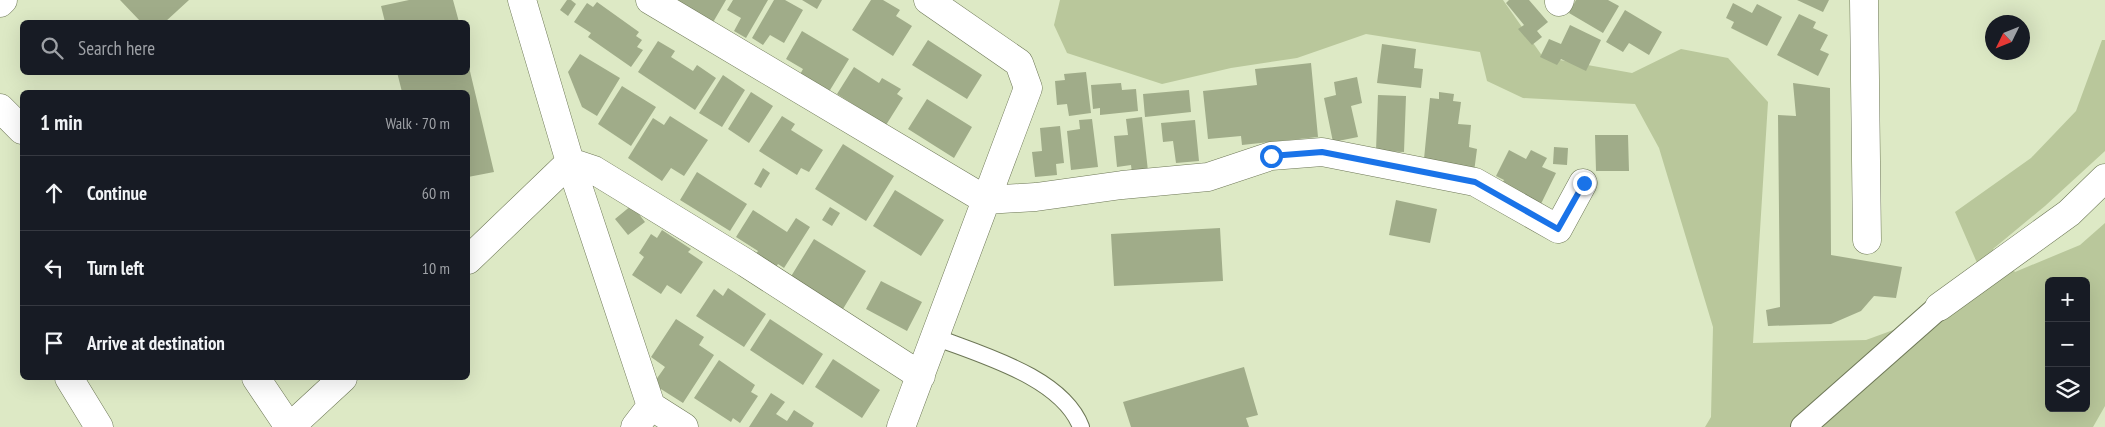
<!DOCTYPE html>
<meta charset="utf-8">
<style>
body{margin:0;font-family:"PT Sans Narrow",sans-serif;background:#242831;color:#f1f3f6}
.controls{position:absolute;right:15px;bottom:15px;display:grid;overflow:hidden;border-radius:8px;box-shadow:0 5px 20px #0002}
.controls button{width:45px;height:45px;display:grid;place-items:center;padding:0;border:0;border-bottom:1px solid #363941;background:#171b24;color:#f1f3f6;font:25px sans-serif}
.compass{position:absolute;left:1985px;top:15px;width:45px;height:45px;border-radius:50%;background:#171b24;box-shadow:0 5px 20px #0002;rotate:227deg}
.stop{position:absolute;width:15px;height:15px;margin:-11px;border:4px solid #1a73e8;border-radius:50%;background:#fff}
.stop.end{background:#1a73e8;border-color:#fff;box-shadow:0 1px 5px #0008}
.list{margin:0;padding:0;list-style:none}
h2{display:flex;justify-content:space-between;align-items:center;height:65px;margin:0;padding:0 20px;font-size:21px}
h2 small{font-size:16px;font-weight:400;color:#9ea1a6}
.list li{display:grid;grid-template-columns:32px 1fr auto;gap:15px;align-items:center;box-sizing:border-box;height:75px;padding:0 20px;border-top:1px solid #363941}
.list b{display:block;font-size:19px;white-space:nowrap}
.list em{font-size:16px;font-style:normal;color:#9ea1a6}
.icon{flex:none;width:28px;height:28px;fill:none;stroke:currentColor;stroke-width:2;stroke-linecap:round;stroke-linejoin:round}
.map{position:relative;flex:none;width:2105px;height:427px;overflow:hidden}
.search{position:absolute;background:#171b24;box-shadow:0 5px 20px #0002;left:20px;top:20px;width:450px;height:55px;display:flex;align-items:center;gap:12px;box-sizing:border-box;padding:0 18px;border-radius:8px;color:#9ea1a6;font-size:19px}
.panel{position:absolute;background:#171b24;box-shadow:0 5px 20px #0002;left:20px;top:90px;width:450px;height:290px;border-radius:8px}
.map>svg:first-child{display:block}
.green{fill:#b9c79b;fill-rule:evenodd}
.building{fill:#a0ac89}
.lines{fill:none;stroke-linecap:round;stroke-linejoin:round}
.service-casing{stroke:#6d7756;stroke-width:18}
.pedestrian-casing{stroke:#6d7756;stroke-width:26}
.minor-casing{stroke:#6d7756;stroke-width:29}
.service{stroke:#fff;stroke-width:16}
.pedestrian{stroke:#fff;stroke-width:24}
.minor{stroke:#fff;stroke-width:28}
.route{stroke:#1a73e8;stroke-width:6}
</style>
<div class="map">
<svg width="2105" height="427" viewBox="0 0 2105 427">
<rect width="100%" height="100%" fill="#dde9c5"/>
<!-- green -->
<path class="green" d="M1060 0H1503L1543 57 1632 73 1681 49 1728 58 1768 102 1753 343 1866 340 1948 310 1984 279 1955 212 2031 158 2076 111 2102 40H2105V151L2045 206 1993 249 2015 272 2080 245 2105 223V406L2093 427H1705L1711 417 1713 327 1659 148 1635 104 1523 98 1487 81 1480 52 1366 34 1297 58 1231 68 1162 84 1067 53 1054 25ZM2049 281H2086V408H2049Z"/>
<!-- building -->
<path class="building" d="M120 0H189L165 22H141Z
M409 0H453L459 22H385L381 6Z
M567 0H571L576 4 568 16 560 10Z
M671 0H726L712 24Z
M733 0H768L746 38 734 31 741 18 727 10Z
M774 0H785L803 10 784 43 770 35 763 45 752 38Z
M802 0H822L817 9Z
M871 0H883L900 10 896 16 912 26 893 56 852 30Z
M1509 0H1529L1548 22 1537 31 1542 37 1532 45 1518 29 1524 25 1506 3Z
M1576 0H1608L1619 6 1603 33 1569 13Z
M1797 0H1829L1823 12Z
M597 2 639 32 636 36 642 40 637 47 643 50 631 67 588 37 591 33 574 22 587 3 593 7Z
M1733 3 1752 13 1757 4 1782 17 1767 46 1731 28 1734 22 1726 18Z
M1625 10 1662 32 1649 55 1629 43 1623 52 1606 42Z
M1799 14 1816 22 1813 28 1828 35 1820 50 1829 54 1818 76 1777 55Z
M1570 25 1601 40 1586 71 1561 59 1557 65 1540 57 1549 39 1561 44Z
M802 31 849 59 827 95 798 78 803 69 786 59Z
M928 40 982 75 967 99 912 65Z
M658 41 675 51 671 57 693 71 697 65 716 78 695 110 638 72Z
M1382 44 1416 49 1414 68 1423 69 1421 88 1377 83Z
M580 54 620 78 597 116 582 107 568 72Z
M468 63 494 172 468 177V92H402L397 72H468Z
M1311 63 1318 137 1242 145 1241 136 1208 139 1203 91 1257 85 1255 69Z
M854 67 879 83 882 78 901 89 897 94 903 98 886 125 837 94Z
M1086 72 1091 113 1069 116 1067 104 1057 105 1055 81 1065 80 1064 74Z
M723 75 745 90 722 127 699 113Z
M1357 77 1362 103 1351 106 1358 137 1333 142 1324 98 1336 95 1334 82Z
M1121 83 1122 90 1136 89 1138 111 1100 115V108L1093 109 1091 85Z
M1793 83 1830 88 1831 255 1902 267 1896 298 1874 296 1861 311 1831 324 1768 326 1766 310 1780 307 1778 115 1796 116Z
M622 86 656 107 631 146 598 124Z
M1189 90 1191 112 1145 117 1143 94Z
M751 92 773 106 749 143 728 129Z
M1439 92 1454 94 1453 101 1461 102 1458 124 1471 125 1469 147 1477 149 1474 172 1444 168 1445 162 1424 159 1430 98 1439 99Z
M1378 95 1406 96 1404 152 1376 151Z
M927 99 972 127 954 158 908 129Z
M670 116 708 140 684 176 671 168 662 181 628 158 653 118 664 125Z
M782 116 795 124 791 130 823 150 809 172 801 168 797 175 759 151Z
M1142 117 1148 171 1132 173 1131 165 1117 167 1114 136 1128 135 1126 119Z
M1092 119 1098 167 1071 170 1067 131 1080 129 1079 120Z
M1195 120 1199 161 1176 163 1173 141 1163 142 1161 123Z
M1060 126 1064 163 1056 164 1057 175 1035 177 1032 152 1042 151 1040 128Z
M1595 135H1628L1629 171H1596Z
M843 144 894 176 866 221 815 189Z
M1554 147 1568 148 1567 165 1553 164Z
M1509 150 1526 159 1531 150 1547 158 1542 167 1556 173 1539 208 1499 189 1504 180 1496 176Z
M763 168 770 173 761 188 754 184Z
M697 172 747 204 730 231 680 200Z
M895 190 944 220 921 256 873 226Z
M1396 200 1437 209 1430 243 1389 235Z
M632 205 645 222 628 235 615 219Z
M830 207 840 213 832 226 822 220Z
M753 210 787 232 796 218 810 227 784 268 778 264 774 270 754 257 758 251 736 237Z
M1220 228 1223 281 1114 286 1111 234Z
M662 230 691 249 688 252 703 262 681 294 667 285 661 294 632 275 644 257 639 253 651 234 657 238Z
M814 239 866 271 843 309 790 278Z
M881 281 922 302 907 331 866 309Z
M728 288 766 314 744 347 696 316 714 289 723 296Z
M676 319 704 337 699 345 714 355 683 403 653 384 665 367 651 357Z
M770 319 823 354 803 385 750 350Z
M833 359 880 390 862 418 815 387Z
M719 360 755 385 751 392 758 396 740 423 733 418 731 422 694 398Z
M1244 367 1258 415 1246 418 1249 427H1131L1123 402Z
M771 393 785 402 776 414 787 421 794 410 814 423 812 427H749Z"/>
<g class="lines">
<!-- service casing -->
<g class="service-casing">
<path id="service" d="M935 337C981 355 1062 377 1081 427"/>
</g>
<!-- pedestrian casing -->
<g class="pedestrian-casing">
<path id="pedestrian" d="M1803 427 1939 307"/>
</g>
<!-- minor casing -->
<g class="minor-casing">
<path id="minor" d="M522 0 570 162 651 406 684 427
M650 0 986 200 1036 197 1122 185 1208 177 1271 156 1322 152 1475 182 1558 229 1583 183
M1864 0 1867 240
M1559 2 1560 0
M0 3 3 0
M0 108 22 130
M468 260 570 162 594 170 746 263 921 376
M1939 307 2069 213 2105 178
M69 378 99 427
M256 378 289 427
M290 427 343 378
M635 427 651 406
M901 427 1028 88 1019 63 928 0"/>
</g>
<!-- service -->
<use href="#service" class="service"/>
<!-- pedestrian -->
<use href="#pedestrian" class="pedestrian"/>
<!-- minor -->
<use href="#minor" class="minor"/>
</g>
<g class="lines">
<!-- route -->
<path class="route" d="M1271 156 1322 152 1475 182 1558 229 1584 183"/>
</g>
</svg>
<div class="controls">
<button>+</button>
<button>−</button>
<button><svg class="icon" aria-label="layers" viewBox="0 0 24 24"><path d="M12 4l9 5-9 5-9-5zM3 14l9 5 9-5"/></svg></button>
</div>
<svg class="compass" viewBox="-18 -18 36 36"><path d="M0-13l5 13h-10z" fill="#e53935"/><path d="M0 13l5-13h-10z" fill="#9ea1a6"/></svg>
<div class="stop" style="left:1271px;top:156px"></div>
<div class="stop end" style="left:1584px;top:183px"></div>
<div class="search"><svg class="icon" aria-label="search" viewBox="0 0 24 24"><circle cx="10" cy="10" r="6"/><path d="M15 15l6 6"/></svg>Search here</div>
<section class="panel">
<h2>1 min<small>Walk · 70 m</small></h2>
<ul class="list">
<li><svg class="icon" aria-label="ahead" viewBox="0 0 24 24"><path d="M12 20V5M6 11l6-6 6 6"/></svg><div><b>Continue</b></div><em>60 m</em></li>
<li><svg class="icon" aria-label="left" viewBox="0 0 24 24"><path d="M17 20v-9H6M10 6l-5 5 5 5"/></svg><div><b>Turn left</b></div><em>10 m</em></li>
<li><svg class="icon" aria-label="arrive" viewBox="0 0 24 24"><path d="M6 21V4h12l-3 4 3 4H6"/></svg><div><b>Arrive at destination</b></div></li>
</ul>
</section>
</div>
